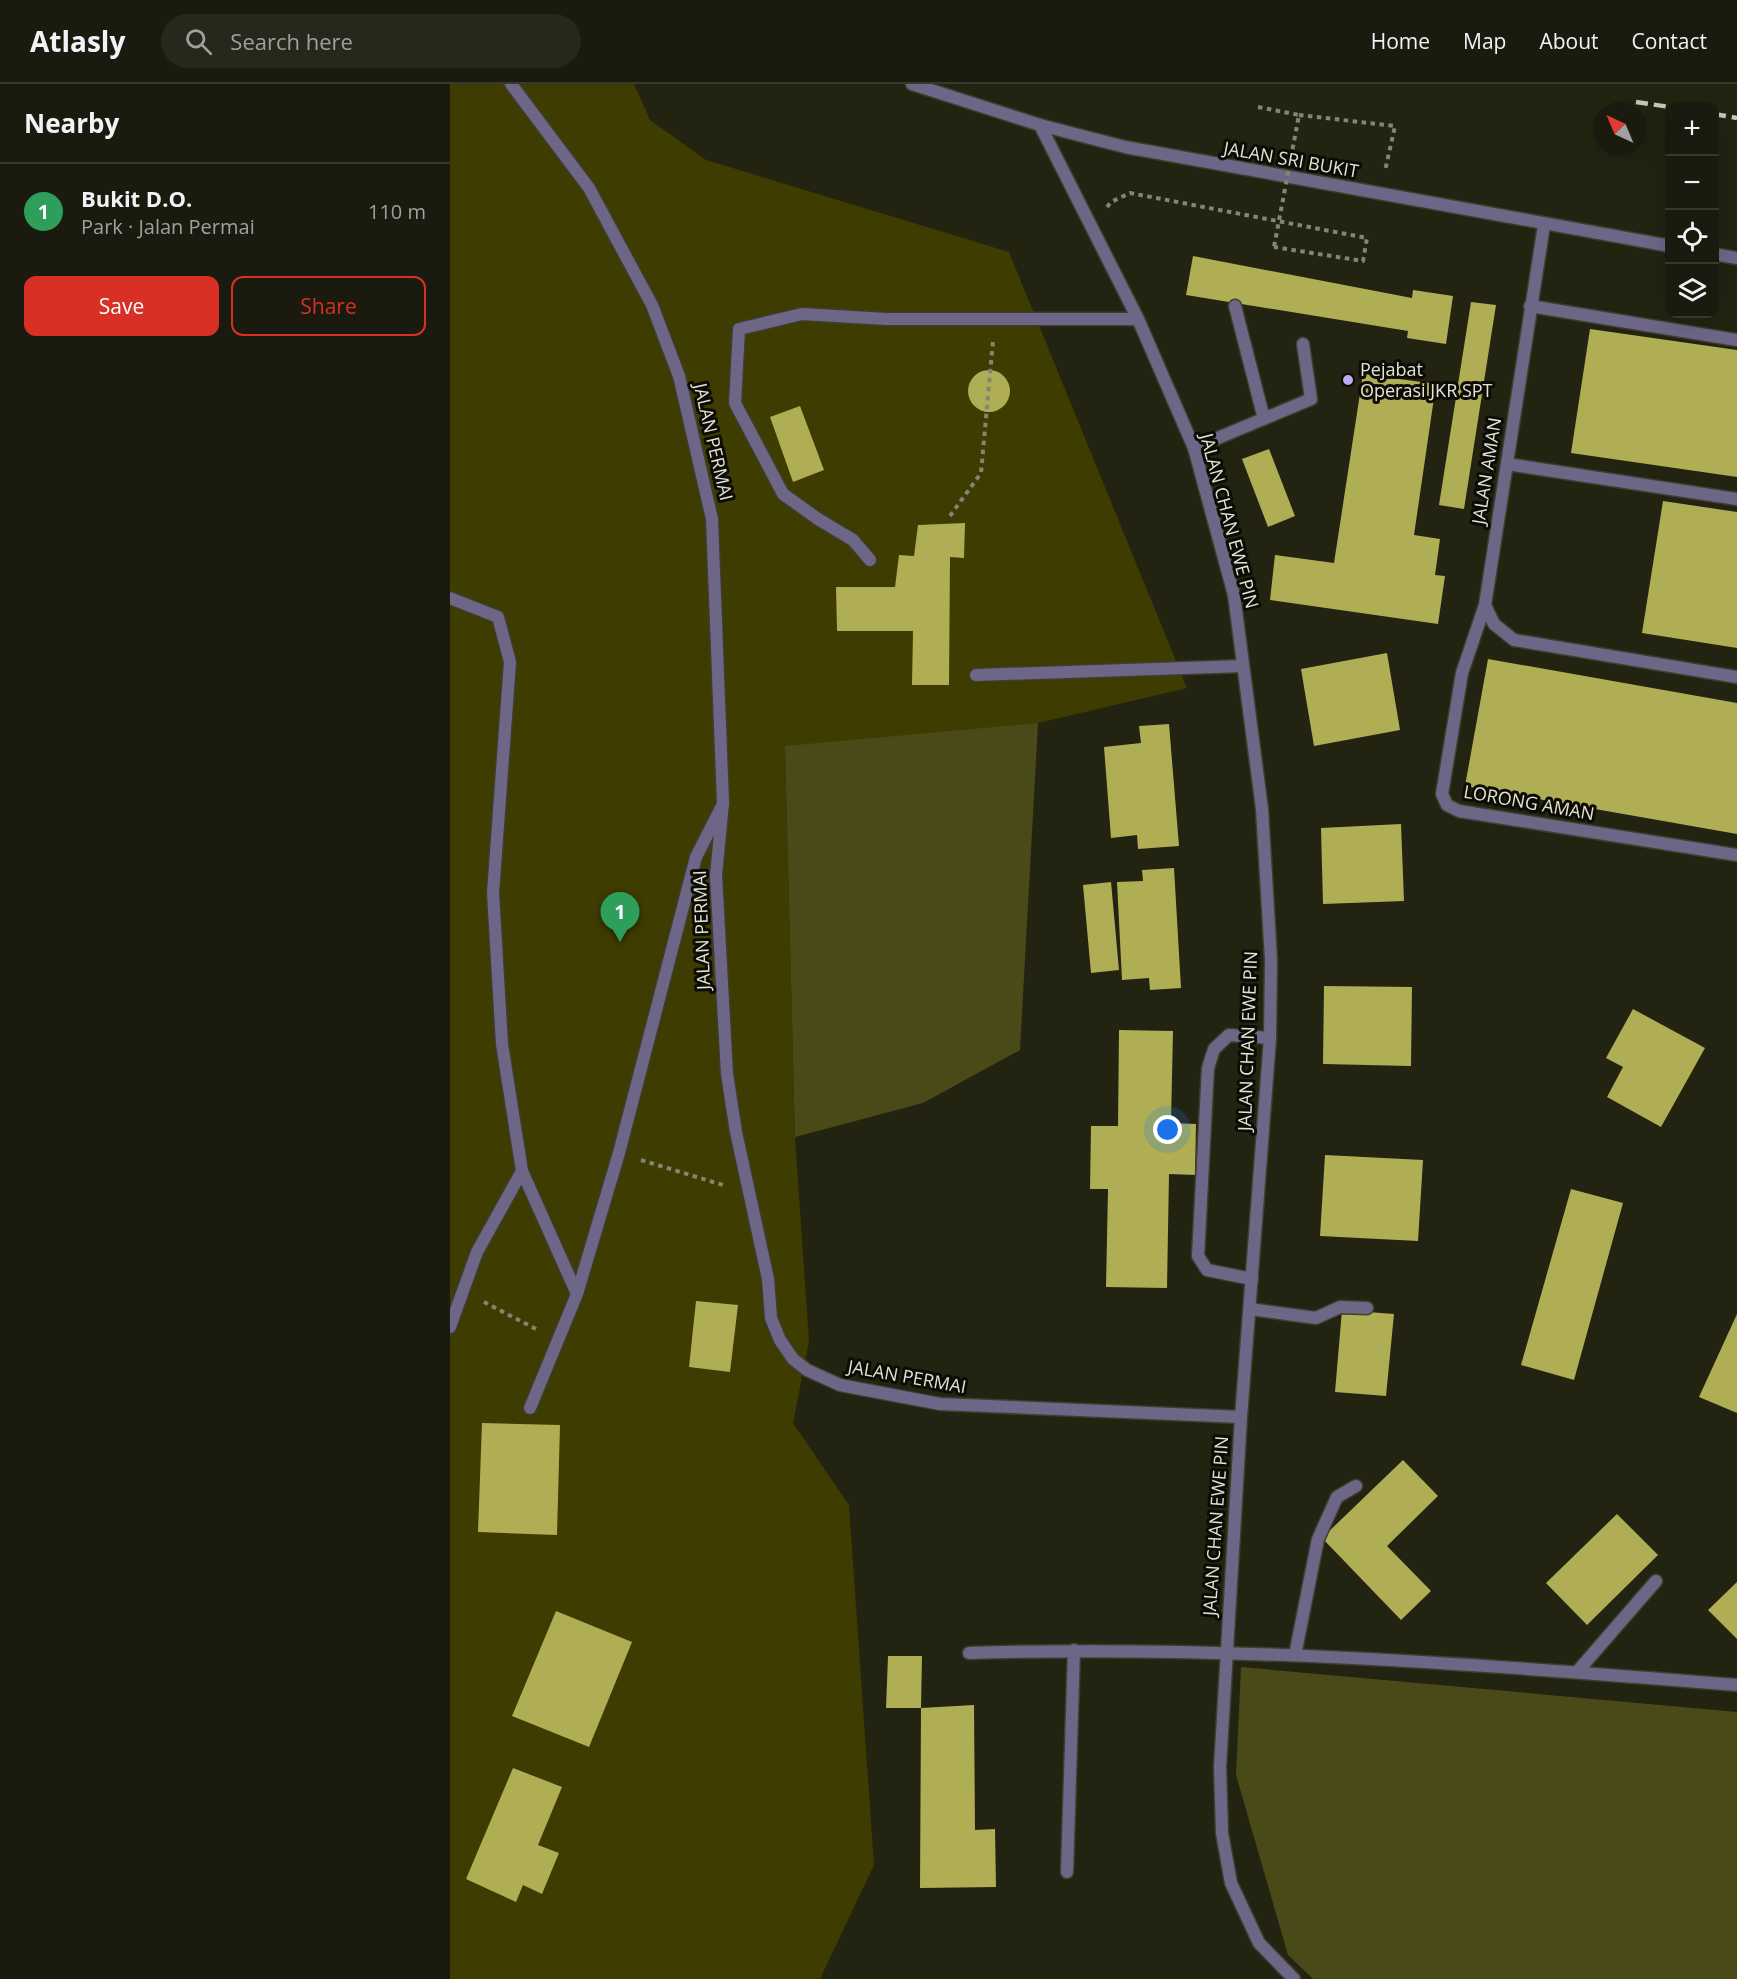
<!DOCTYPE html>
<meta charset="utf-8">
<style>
body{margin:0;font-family:"Open Sans",sans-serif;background:#27271c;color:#f1f3f6}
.controls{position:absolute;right:18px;top:18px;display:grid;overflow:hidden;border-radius:12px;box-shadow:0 6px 24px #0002}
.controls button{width:54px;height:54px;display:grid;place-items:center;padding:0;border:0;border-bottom:2px solid #38382e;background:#1a1a0e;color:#f1f3f6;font:30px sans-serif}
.compass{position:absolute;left:1143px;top:18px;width:54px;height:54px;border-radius:50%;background:#1a1a0e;box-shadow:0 6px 24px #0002;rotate:316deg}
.you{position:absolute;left:718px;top:1046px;width:21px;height:21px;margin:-15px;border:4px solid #fff;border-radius:50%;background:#1a73e8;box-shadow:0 0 0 9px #1a73e833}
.badge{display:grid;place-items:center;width:39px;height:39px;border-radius:50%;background:#d93025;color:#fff;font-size:20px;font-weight:700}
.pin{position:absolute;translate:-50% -50px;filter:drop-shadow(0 2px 3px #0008)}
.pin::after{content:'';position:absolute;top:32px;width:21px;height:18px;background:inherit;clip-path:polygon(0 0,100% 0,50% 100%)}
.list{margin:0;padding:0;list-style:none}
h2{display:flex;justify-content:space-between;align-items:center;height:78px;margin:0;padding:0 24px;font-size:26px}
h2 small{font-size:20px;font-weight:400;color:#9fa19e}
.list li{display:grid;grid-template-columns:39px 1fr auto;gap:18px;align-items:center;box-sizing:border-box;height:96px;padding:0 24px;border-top:2px solid #38382e}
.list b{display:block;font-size:22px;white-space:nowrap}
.list p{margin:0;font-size:20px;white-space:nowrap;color:#9fa19e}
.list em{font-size:20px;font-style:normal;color:#9fa19e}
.actions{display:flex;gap:12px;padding:18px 24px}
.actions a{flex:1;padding:14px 0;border:2px solid #d93025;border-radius:12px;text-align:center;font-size:21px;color:#d93025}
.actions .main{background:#d93025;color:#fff}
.icon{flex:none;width:33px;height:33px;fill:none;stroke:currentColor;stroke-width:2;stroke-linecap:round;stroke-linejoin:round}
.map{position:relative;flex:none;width:1287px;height:1895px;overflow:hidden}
header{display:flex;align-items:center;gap:36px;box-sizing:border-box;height:84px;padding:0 30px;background:#1a1a0e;border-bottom:2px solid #38382e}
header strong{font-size:28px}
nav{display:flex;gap:33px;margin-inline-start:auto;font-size:21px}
.search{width:420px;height:54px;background:#27271c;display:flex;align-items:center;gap:15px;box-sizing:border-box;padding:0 21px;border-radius:33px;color:#9fa19e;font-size:22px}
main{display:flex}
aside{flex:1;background:#1a1a0e}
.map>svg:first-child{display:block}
.green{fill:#3e3c00}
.forest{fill:#4a4a19}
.building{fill:#afae54}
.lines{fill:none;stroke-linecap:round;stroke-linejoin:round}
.service-casing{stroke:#3e3e2e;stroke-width:15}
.minor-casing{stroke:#3e3e2e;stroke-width:15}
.tertiary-casing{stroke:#3e3e2e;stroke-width:15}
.path{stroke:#858577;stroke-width:4;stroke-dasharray:4.5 4.5;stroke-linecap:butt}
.service{stroke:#6e6687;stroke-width:12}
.minor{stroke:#6e6687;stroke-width:12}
.tertiary{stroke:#6e6687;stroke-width:12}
.rail{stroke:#c8c8bc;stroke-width:4.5;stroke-dasharray:12 6;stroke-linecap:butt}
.path-bridge{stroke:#858577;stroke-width:4;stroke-dasharray:4.5 4.5;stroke-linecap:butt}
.poi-dot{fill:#bda9f5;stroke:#0c0c05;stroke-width:2}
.labels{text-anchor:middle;stroke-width:6;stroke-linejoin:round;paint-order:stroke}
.street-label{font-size:18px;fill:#e2e2d7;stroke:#0c0c05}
.poi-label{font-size:18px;fill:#e2e2d7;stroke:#0c0c05;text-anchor:start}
</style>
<header>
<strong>Atlasly</strong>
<div class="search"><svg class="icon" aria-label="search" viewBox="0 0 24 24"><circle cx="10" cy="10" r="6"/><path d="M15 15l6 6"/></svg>Search here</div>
<nav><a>Home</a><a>Map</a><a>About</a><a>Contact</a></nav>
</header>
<main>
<aside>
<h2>Nearby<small></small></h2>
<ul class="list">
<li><span class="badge" style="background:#2e9e5b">1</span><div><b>Bukit D.O.</b><p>Park · Jalan Permai</p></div><em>110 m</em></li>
</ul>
<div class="actions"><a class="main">Save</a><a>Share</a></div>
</aside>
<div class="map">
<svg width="1287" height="1895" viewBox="0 0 1287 1895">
<rect width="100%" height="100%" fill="#232312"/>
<!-- green -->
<path class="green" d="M0 0H184L200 36 256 76 559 168 737 604 588 639 335 663 345 1053 359 1257 343 1339 399 1421 424 1781 370 1895H0Z"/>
<!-- forest -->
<path class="forest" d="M588 639 570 966 473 1019 345 1053 335 662Z
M791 1583 1287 1628V1895H863L838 1871 786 1691Z"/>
<!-- building -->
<path class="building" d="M743 172 962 214 963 206 1003 212 996 260 957 254 958 247 736 211Z
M1021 218 1046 221 1014 425 989 421Z
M1140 245 1287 266V393L1121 369Z
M518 307a21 21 0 1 1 42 0a21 21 0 1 1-42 0Z
M913 290 986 300 964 451 990 455 985 491 995 492 988 540 820 516 825 471 884 479Z
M350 322 374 386 343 398 320 333Z
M819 365 845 432 818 443 792 375Z
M1213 417 1287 428V564L1192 549Z
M515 439 514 474 500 473 499 601H462L463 547H387L386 503H445L449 471 464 472 468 441Z
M937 569 950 646 864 662 851 585Z
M1038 575 1287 619V750L1015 702Z
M719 640 729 762 688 765 687 751 661 754 654 663 691 659 689 642Z
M951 740 954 817 873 820 871 744Z
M724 784 731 904 700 906 699 894 672 896 667 798 693 797 692 786Z
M661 798 669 886 641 889 633 801Z
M874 902 962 903 961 982 873 980Z
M1183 925 1255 964 1211 1043 1157 1013 1173 983 1156 974Z
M669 946 723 947 721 1039 746 1040 745 1091 719 1090 717 1204 656 1203 658 1105H640L641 1042H668Z
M875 1071 973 1076 968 1157 870 1152Z
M1121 1105 1173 1119 1124 1296 1071 1281Z
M246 1217 288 1221 280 1288 239 1283Z
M892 1226 944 1230 936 1312 885 1308Z
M1287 1230V1329L1249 1313Z
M32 1339 110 1341 107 1451 28 1448Z
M953 1376 988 1412 937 1462 981 1507 951 1536 872 1454Z
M1167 1430 1208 1471 1137 1541 1096 1499Z
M1287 1498V1555L1258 1526Z
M106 1527 182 1558 139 1663 62 1632Z
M438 1572H472L471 1624 524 1621 525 1746 545 1745 546 1803 470 1804 471 1624H436Z
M63 1684 112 1703 88 1761 109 1769 92 1810 73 1801 66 1818 16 1795Z"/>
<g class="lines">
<!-- service casing -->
<g class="service-casing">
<path id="service" d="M785 222 814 335
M744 364 861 315 853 260
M1057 380 1287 415
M420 476 403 456 368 435 333 410 285 319 289 245 352 230 436 235H688
M0 514 48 533 60 578 43 809 52 960 72 1087 127 1210 80 1324
M526 591 793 582
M802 1195 757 1186 748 1172 758 984 764 965 779 951 820 954
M127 1210 169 1069 246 773 273 720
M800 1225 866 1234 890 1223 917 1224
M0 1243 27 1168 72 1087
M519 1569C775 1561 1031 1580 1287 1601
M845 1571 868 1455 887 1413 906 1402
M1127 1588 1206 1497
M617 1788 624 1566"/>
</g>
<!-- minor casing -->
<g class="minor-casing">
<path id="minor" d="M61 0 139 104 202 221 229 292 262 435 273 719 266 791 277 990 286 1048 318 1195 321 1234 330 1256 343 1275 357 1286 390 1301 490 1320 791 1333
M590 41 688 235 744 364 784 511 812 725 821 876 820 954 791 1333 770 1683 772 1749 781 1799 809 1859 844 1895
M1094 141 1035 521 1044 540 1064 556 1287 593
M1080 222 1287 256
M1035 521 1012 589 992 710 997 721 1009 727 1287 771"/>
</g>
<!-- tertiary casing -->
<g class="tertiary-casing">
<path id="tertiary" d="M462 0 590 41 675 63 1220 162
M1264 170 1287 174"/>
</g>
<!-- path -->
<path class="path" d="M849 31 945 42 935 87
M657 123 661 118 680 109 917 154 913 177 824 163
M500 432 531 389 543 257
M191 1076 273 1101
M34 1218 86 1245"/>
<!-- service -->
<use href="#service" class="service"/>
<!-- minor -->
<use href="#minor" class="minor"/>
<!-- tertiary -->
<use href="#tertiary" class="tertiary"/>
<!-- rail -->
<path class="rail" d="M1186 18 1220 23
M1264 30 1287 34"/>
<!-- path-bridge -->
<path class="path-bridge" d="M808 23 849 31 824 163"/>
</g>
<!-- markers -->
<circle class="poi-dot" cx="898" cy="296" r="6"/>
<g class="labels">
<!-- street labels -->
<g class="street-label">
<text transform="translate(841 76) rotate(10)" y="6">JALAN SRI BUKIT</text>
<text transform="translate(263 358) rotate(77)" y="6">JALAN PERMAI</text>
<text transform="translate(1037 387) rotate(-81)" y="6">JALAN AMAN</text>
<text transform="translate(779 437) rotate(75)" y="6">JALAN CHAN EWE PIN</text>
<text transform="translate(1079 719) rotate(10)" y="6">LORONG AMAN</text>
<text transform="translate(252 846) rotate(-92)" y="6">JALAN PERMAI</text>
<text transform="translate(798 957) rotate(-88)" y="6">JALAN CHAN EWE PIN</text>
<text transform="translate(457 1293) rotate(10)" y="6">JALAN PERMAI</text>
<text transform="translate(766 1442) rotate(-86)" y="6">JALAN CHAN EWE PIN</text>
</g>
<!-- poi labels -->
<g class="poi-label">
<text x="910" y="292">Pejabat<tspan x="910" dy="21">Operasi JKR SPT</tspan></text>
</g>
</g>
</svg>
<div class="controls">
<button>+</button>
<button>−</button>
<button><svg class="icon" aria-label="locate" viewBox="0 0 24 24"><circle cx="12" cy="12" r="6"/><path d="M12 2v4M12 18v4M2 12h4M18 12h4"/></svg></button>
<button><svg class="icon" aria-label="layers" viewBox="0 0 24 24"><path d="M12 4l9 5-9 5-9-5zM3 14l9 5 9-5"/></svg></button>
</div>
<svg class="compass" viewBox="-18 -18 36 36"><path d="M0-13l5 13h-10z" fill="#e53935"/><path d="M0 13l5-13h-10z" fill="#9fa19e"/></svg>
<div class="you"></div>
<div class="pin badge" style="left:170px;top:858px;background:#2e9e5b">1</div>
</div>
</main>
